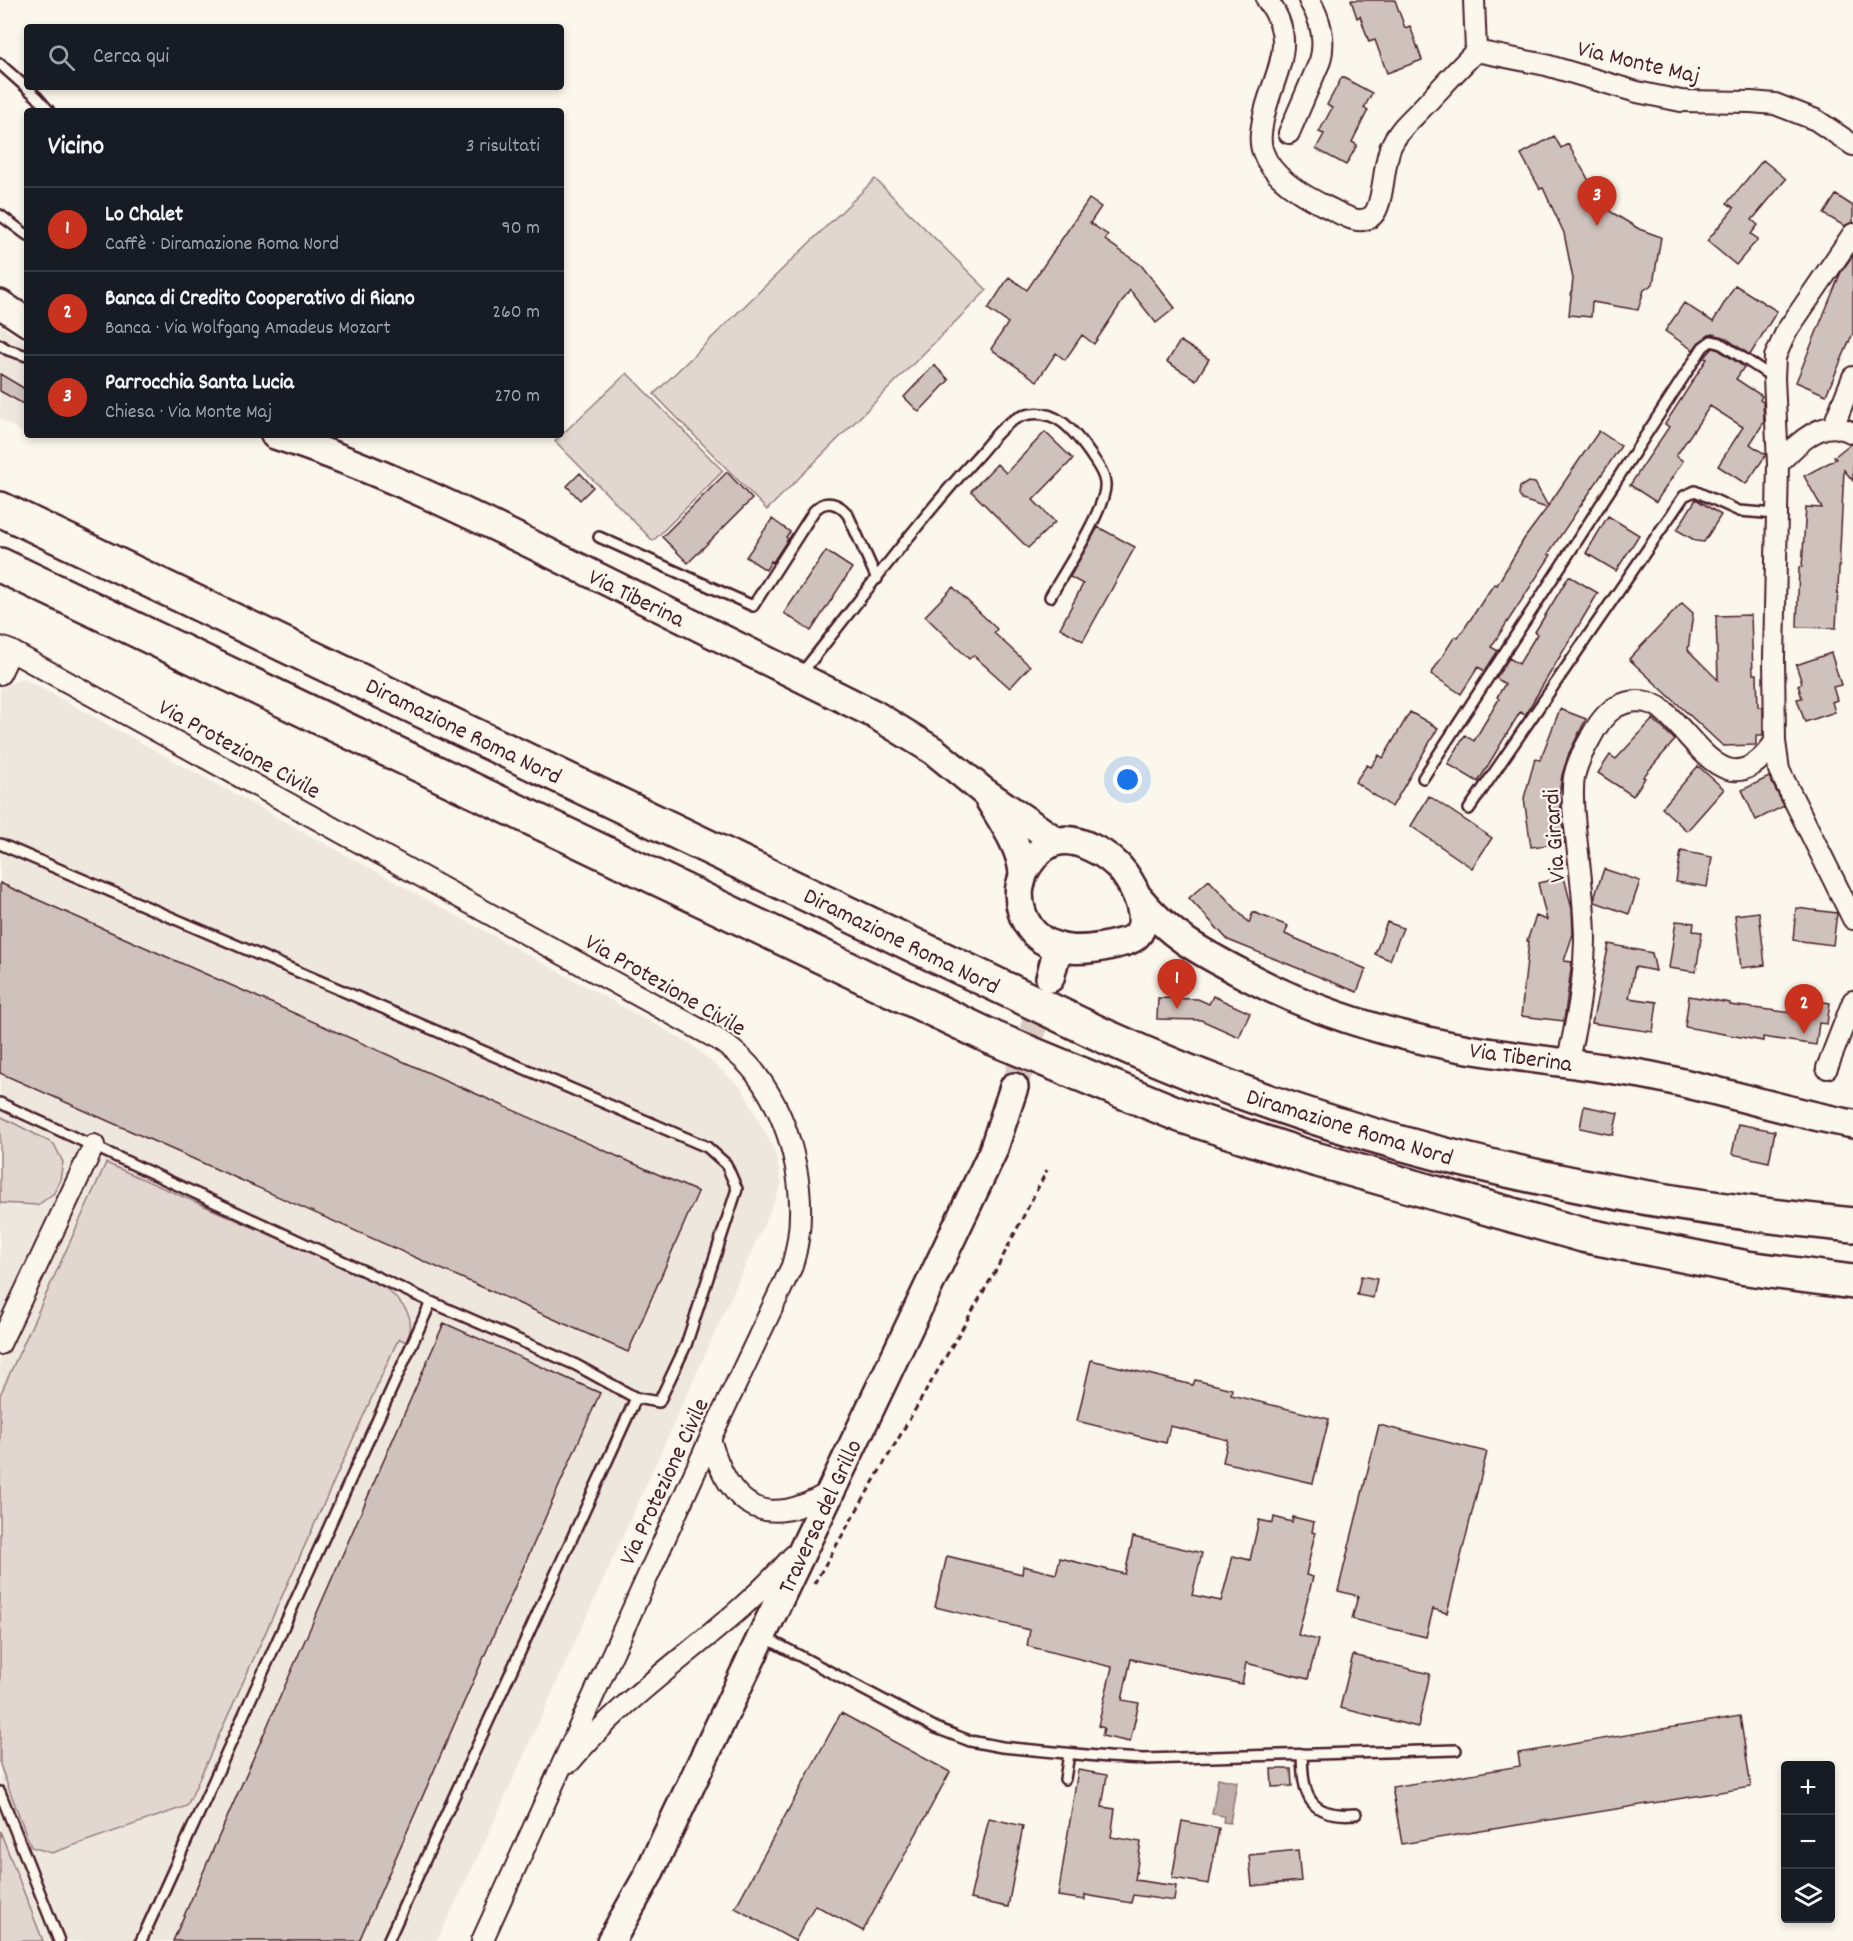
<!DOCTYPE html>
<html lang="it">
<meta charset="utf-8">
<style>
body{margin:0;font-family:Dekko,sans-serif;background:#20242c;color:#f1f3f6}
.controls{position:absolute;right:18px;bottom:18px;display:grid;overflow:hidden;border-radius:6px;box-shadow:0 3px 9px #0003}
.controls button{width:54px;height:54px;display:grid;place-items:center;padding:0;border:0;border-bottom:2px solid #363941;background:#171b24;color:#f1f3f6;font:30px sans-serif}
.you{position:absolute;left:1128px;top:780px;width:21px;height:21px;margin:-15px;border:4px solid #fff;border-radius:50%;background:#1a73e8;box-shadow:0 0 0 9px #1a73e833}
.badge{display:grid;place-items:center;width:39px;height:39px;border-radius:50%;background:#c8321e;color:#fff;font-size:20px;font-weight:700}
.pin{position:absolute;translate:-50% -50px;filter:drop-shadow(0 2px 3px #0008)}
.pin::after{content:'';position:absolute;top:32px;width:21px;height:18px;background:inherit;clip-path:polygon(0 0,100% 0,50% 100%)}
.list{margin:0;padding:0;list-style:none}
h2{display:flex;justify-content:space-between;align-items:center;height:78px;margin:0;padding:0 24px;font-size:26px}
h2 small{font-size:20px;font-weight:400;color:#9ea1a6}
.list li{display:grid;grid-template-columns:39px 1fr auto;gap:18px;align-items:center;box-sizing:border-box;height:84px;padding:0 24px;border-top:2px solid #363941}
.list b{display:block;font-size:22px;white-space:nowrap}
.list p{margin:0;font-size:20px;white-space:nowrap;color:#9ea1a6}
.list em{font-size:20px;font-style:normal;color:#9ea1a6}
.icon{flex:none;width:33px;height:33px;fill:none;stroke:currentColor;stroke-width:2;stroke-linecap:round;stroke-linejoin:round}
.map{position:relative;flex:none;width:1853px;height:1941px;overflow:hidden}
.search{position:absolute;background:#171b24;box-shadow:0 3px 9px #0003;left:24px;top:24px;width:540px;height:66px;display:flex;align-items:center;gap:15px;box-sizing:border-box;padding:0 21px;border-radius:6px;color:#9ea1a6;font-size:22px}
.panel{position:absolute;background:#171b24;box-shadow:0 3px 9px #0003;left:24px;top:108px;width:540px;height:330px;border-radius:6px}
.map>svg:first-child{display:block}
.built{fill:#eee7de}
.green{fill:#e2d7d0;stroke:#967b7e;stroke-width:1.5}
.water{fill:#bfadaa;stroke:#907477;stroke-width:1.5}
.building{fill:#cfc2bc;stroke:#4a1f2b;stroke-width:1.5}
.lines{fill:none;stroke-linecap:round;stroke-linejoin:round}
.secondary-tunnel{stroke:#d8ccc5;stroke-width:27;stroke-dasharray:27 14;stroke-linecap:butt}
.lane-casing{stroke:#4a1f2b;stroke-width:14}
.street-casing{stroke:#4a1f2b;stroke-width:24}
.secondary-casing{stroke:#4a1f2b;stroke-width:32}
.highway-casing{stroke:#4a1f2b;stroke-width:38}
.path{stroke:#4a1f2b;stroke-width:3;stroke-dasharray:6 4.5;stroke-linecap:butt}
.lane{stroke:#fbf7ec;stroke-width:9}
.street{stroke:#fbf7ec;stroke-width:20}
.secondary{stroke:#fbf7ec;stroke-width:27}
.highway{stroke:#fbf7ec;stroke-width:33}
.labels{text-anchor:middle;stroke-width:4.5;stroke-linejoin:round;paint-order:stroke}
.street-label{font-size:24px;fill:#4a1f2b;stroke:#fbf7ec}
</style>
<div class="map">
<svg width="1853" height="1941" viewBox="0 0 1853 1941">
<rect width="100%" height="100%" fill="#fbf7ec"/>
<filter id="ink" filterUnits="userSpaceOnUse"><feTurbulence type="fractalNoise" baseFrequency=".0167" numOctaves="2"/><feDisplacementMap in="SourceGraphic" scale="12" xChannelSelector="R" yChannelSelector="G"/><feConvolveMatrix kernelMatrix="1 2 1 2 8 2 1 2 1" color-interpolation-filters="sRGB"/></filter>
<g filter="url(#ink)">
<!-- built -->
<path class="built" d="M0 326 27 343V432L25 434 0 419Z
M23 678 691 1044 742 1088 775 1152 782 1184 488 1835 437 1941H0V688Z"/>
<!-- green -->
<path class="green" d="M875 179 987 290 767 510 654 394Z
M627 373 723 471 653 541 555 441Z
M0 1116 54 1144 63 1162 60 1180 54 1193 38 1205 0 1203Z
M106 1163 380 1283C399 1301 420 1314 406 1342L400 1339 396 1344 187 1806 52 1853 31 1847 0 1765V1395Z
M0 1831 43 1941H0Z"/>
<!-- water -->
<path class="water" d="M1218 1778 1237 1782 1230 1823 1223 1822 1224 1816 1212 1814Z"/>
<!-- building -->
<path class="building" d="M1351 0H1395L1405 28 1410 26 1422 60 1387 73 1375 40 1369 42 1360 16 1357 18Z
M1342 77 1372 93 1364 108 1368 110 1352 142 1357 145 1346 165 1316 149 1324 134 1319 132 1332 108 1327 105Z
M1554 136 1561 148 1568 144 1595 191 1611 212 1639 229 1661 237 1653 284 1644 290 1638 310 1592 302 1591 317 1569 315 1573 279 1564 233 1543 188 1540 189 1521 154Z
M1763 160 1786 179 1752 220 1758 225 1751 234 1758 239 1736 265 1707 241 1734 208 1727 203Z
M1836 195 1853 206V222L1844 226 1824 214Z
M1089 199 1101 207 1090 223 1108 235 1105 240 1141 265 1175 308 1156 323 1130 290 1094 344 1082 335 1065 360 1056 353 1037 381 991 349 1008 323 988 309 1009 277 1027 290Z
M1853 255V333L1826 395 1796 382 1841 272Z
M1735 285 1777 311 1750 355 1724 337 1712 334 1699 342 1693 350 1665 331 1684 303 1713 322Z
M1180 341 1209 359 1196 380 1167 362Z
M1713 348 1717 349 1744 367 1736 379 1762 396 1760 400 1763 402 1764 422 1750 444 1766 455 1746 484 1718 466 1743 427 1710 406 1676 456 1683 461 1656 502 1630 485 1669 427 1665 424 1707 359 1704 358Z
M934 365 949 380 919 412 904 397Z
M0 374 27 390V406L0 391Z
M1599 431 1621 446 1548 554 1551 555 1491 647 1498 651 1485 671 1478 667 1461 694 1431 674 1455 636 1458 638 1494 584 1497 585 1524 539 1547 508 1522 500 1519 494 1520 487 1528 482 1535 483 1548 506Z
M1045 432 1073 459 1033 500 1055 522 1028 548 971 491 997 464 1006 473Z
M1850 444 1853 445V481L1844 470 1836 628 1797 627 1799 567H1802L1806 507 1822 508 1804 476 1836 459 1834 457Z
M727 472 752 499 688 563 662 537Z
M580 473 593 487 580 500 567 486Z
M1696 499 1721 515 1704 542 1696 541 1677 530Z
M1608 516 1639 535 1616 571 1586 553Z
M772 519 790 532 786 537 788 539 773 562 771 561 766 570 746 557Z
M1098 527 1135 547 1083 641 1060 628 1083 584 1070 577Z
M826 551 852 568 811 631 784 613Z
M1569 576 1598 593 1525 715 1520 712 1478 782 1448 764 1465 735 1474 741 1499 699 1497 697 1505 684 1496 678 1509 658 1519 664 1537 634 1535 632Z
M953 587 997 629 994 633 1030 666 1010 688 973 655 969 659 925 616Z
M1682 603 1693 613 1688 650 1718 680 1716 616 1751 615 1753 674H1757L1758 707H1763V735H1756V745L1723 746 1629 659Z
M1831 653 1841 685 1833 687 1837 700 1832 702 1835 712 1805 722 1797 699 1802 698 1798 685 1802 683 1796 665Z
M1560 709 1586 719 1569 753 1562 775 1559 796 1565 843 1531 847 1524 798 1535 759 1540 760Z
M1410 712 1438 728 1392 807 1355 782 1367 765 1371 767 1379 755 1383 758Z
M1653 719 1675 740 1643 777 1645 778 1633 796 1598 773 1610 755 1616 759Z
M1698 766 1724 789 1687 831 1662 808Z
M1769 777 1784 806 1756 820 1742 790Z
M1429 796 1492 838 1472 868 1411 826Z
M1681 851 1712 857 1707 887 1676 882Z
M1604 869 1640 881 1629 914 1595 902V895Z
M1564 877 1572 909 1573 934 1564 961 1572 962 1564 1021 1521 1016 1529 941H1527L1536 916 1547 920 1538 883Z
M1209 880 1249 923 1253 912 1288 926 1285 934 1366 969 1357 992 1228 940 1189 898Z
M0 883 698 1192 628 1352 0 1073Z
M1796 908 1837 913 1833 945 1793 940Z
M1759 912 1765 965 1741 968 1735 915Z
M1676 921 1694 923 1693 931 1702 932 1696 972 1669 968Z
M1387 922 1403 928 1390 960 1375 954Z
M1609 944 1652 953 1656 971 1635 967 1629 998 1657 1002 1653 1032 1592 1023Z
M1213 996 1250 1013 1239 1037 1201 1020 1157 1019 1158 998 1198 999 1209 1004Z
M1689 996 1730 1003V1005L1792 1013 1794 998 1830 1003 1827 1024 1819 1023 1816 1045 1763 1037V1041L1685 1027Z
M1584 1106 1618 1113 1613 1135 1580 1128Z
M1738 1124 1775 1131 1769 1162 1732 1154Z
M1361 1276 1377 1279 1373 1298 1357 1295Z
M444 1323 600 1393 359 1941H173Z
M1091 1360 1193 1385 1195 1380 1232 1389 1231 1395 1329 1419 1313 1483 1223 1462 1228 1440 1170 1426 1166 1443 1077 1421Z
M1379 1425 1487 1452 1447 1613 1433 1609 1426 1637 1352 1619 1358 1596 1338 1591Z
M1274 1517 1292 1522 1293 1517 1314 1522 1312 1532 1315 1533 1306 1575 1313 1577 1298 1635 1318 1640 1308 1679 1246 1663 1242 1684 1131 1659 1122 1700 1139 1703 1130 1742 1102 1736 1104 1728 1098 1726 1112 1667 1027 1646 1030 1630 935 1607 947 1556 1022 1574 1023 1566 1056 1574 1060 1558 1125 1574 1133 1537 1202 1553 1192 1595 1221 1601 1233 1556 1250 1560 1259 1520 1273 1523Z
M1353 1655 1430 1674 1418 1727 1340 1708Z
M841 1713 950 1772 863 1931 815 1905 795 1941 735 1908Z
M1740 1716 1751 1787 1402 1844 1392 1787 1520 1766 1518 1753Z
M1271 1769H1291L1292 1786 1272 1787Z
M1078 1770 1107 1775 1102 1807 1115 1809 1111 1837 1141 1842 1135 1880 1176 1886 1174 1901 1133 1895 1131 1903 1085 1895V1900L1058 1896Z
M989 1818 1023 1826 1008 1907 970 1899Z
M1182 1821 1219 1828 1209 1884 1172 1878Z
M1298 1850 1301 1881 1252 1886 1249 1855Z"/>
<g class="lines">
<!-- secondary-tunnel -->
<path class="secondary-tunnel" d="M1014 1087 1047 988"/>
<!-- lane casing -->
<g class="lane-casing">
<path id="lane" d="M0 64 37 97 49 111
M0 215 27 235
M0 345 8 350 27 356
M599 537 753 606 814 511C826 498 839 503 848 515L877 579
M800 675C858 603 913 527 975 459 989 444 1002 423 1022 416 1055 405 1074 431 1091 455 1096 463 1104 472 1105 483 1108 506 1063 574 1050 597
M1423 778 1703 347 1711 341 1720 343 1774 378
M1469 809 1684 496 1695 491 1739 511 1777 514
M0 844 707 1147 726 1164 737 1189 686 1345 659 1402 636 1398 576 1365 431 1302 0 1103
M764 1637 936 1728 970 1741 1002 1747 1108 1757 1144 1759 1456 1750
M1302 1754C1303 1796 1308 1818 1356 1814
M1065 1779 1069 1754
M0 1792 59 1941
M141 1941 431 1302
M388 1941 636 1398"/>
</g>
<!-- street casing -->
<g class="street-casing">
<path id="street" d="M1267 0C1301 44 1272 74 1263 120 1261 131 1259 142 1263 152 1272 179 1307 198 1331 209 1343 215 1361 227 1373 215 1384 204 1383 163 1391 146 1398 130 1412 119 1423 107 1441 88 1458 69 1476 51
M1474 0 1476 51 1546 65 1637 92 1681 101 1751 102 1775 104 1816 120 1853 145
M1289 133 1320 61C1326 40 1320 18 1309 0
M1853 234 1786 332 1775 357 1774 378 1778 464 1774 658 1775 742 1779 770 1853 919
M1833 427 1853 377
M1778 464C1792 449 1816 423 1839 428 1844 429 1849 431 1853 433
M0 647 11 651 719 1040C733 1050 746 1060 756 1074 795 1126 811 1204 792 1266L710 1439 482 1941
M0 674 11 651
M1567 1063C1577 1023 1584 982 1585 941 1585 906 1580 871 1576 836 1574 817 1571 796 1574 777 1577 763 1583 751 1590 739 1596 727 1604 714 1616 707 1631 699 1645 699 1659 707 1698 738 1727 810 1775 742
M1827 1068 1853 1001
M0 1344 94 1145
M710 1439C730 1509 766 1531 831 1491
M570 1762C635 1683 726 1633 793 1556"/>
</g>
<!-- secondary casing -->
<g class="secondary-casing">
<path id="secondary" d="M0 304 27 322
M275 435C383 470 484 521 586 571 682 619 778 667 874 714L934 751 983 791 1056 841
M989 799C1002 821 1021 847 1023 873 1023 878 1021 882 1020 886 1017 903 1023 921 1034 933 1056 955 1089 951 1116 944 1123 942 1131 941 1136 936 1152 920 1134 887 1124 873 1116 862 1105 854 1092 848 1059 831 1039 844 1023 874
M1138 897C1170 936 1199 951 1243 974 1308 1009 1379 1032 1452 1046 1515 1058 1578 1063 1641 1074 1712 1087 1782 1111 1853 1124
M1050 978 1058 947
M611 1941 647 1877 993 1151 1014 1087"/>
</g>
<!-- highway casing -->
<g class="highway-casing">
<path id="highway" d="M0 509 1102 1035C1339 1143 1594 1200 1853 1225
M0 565 993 1038 1180 1115 1311 1158 1583 1235 1747 1268 1853 1282"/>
</g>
<!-- path -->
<path class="path" d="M814 1584 996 1270 1047 1170"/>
<!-- lane -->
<use href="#lane" class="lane"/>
<!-- street -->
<use href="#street" class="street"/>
<!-- secondary -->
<use href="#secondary" class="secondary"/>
<!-- highway -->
<use href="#highway" class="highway"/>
</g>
</g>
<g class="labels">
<!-- street labels -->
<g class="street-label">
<text transform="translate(1639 61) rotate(13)" y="8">Via Monte Maj</text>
<text transform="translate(637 597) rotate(26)" y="8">Via Tiberina</text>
<text transform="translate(464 730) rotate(26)" y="8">Diramazione Roma Nord</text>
<text transform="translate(240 748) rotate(29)" y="8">Via Protezione Civile</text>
<text transform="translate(1553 836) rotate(-94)" y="8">Via Girardi</text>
<text transform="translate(902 940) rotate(26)" y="8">Diramazione Roma Nord</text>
<text transform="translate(666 984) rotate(30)" y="8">Via Protezione Civile</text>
<text transform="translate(1521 1056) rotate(8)" y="8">Via Tiberina</text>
<text transform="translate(1350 1126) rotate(17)" y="8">Diramazione Roma Nord</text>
<text transform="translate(663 1481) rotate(-65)" y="8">Via Protezione Civile</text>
<text transform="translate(819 1516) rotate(-65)" y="8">Traversa del Grillo</text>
</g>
</g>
</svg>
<div class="controls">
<button>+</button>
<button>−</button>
<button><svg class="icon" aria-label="layers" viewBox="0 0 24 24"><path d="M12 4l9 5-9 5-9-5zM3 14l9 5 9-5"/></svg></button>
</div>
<div class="you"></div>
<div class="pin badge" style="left:1177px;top:1009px">1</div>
<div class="pin badge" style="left:1804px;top:1034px">2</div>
<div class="pin badge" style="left:1597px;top:226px">3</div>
<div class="search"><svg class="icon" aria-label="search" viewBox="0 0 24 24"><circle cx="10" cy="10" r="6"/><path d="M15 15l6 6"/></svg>Cerca qui</div>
<section class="panel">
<h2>Vicino<small>3 risultati</small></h2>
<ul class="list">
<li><span class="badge">1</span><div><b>Lo Chalet</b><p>Caffè · Diramazione Roma Nord</p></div><em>90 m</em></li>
<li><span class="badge">2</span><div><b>Banca di Credito Cooperativo di Riano</b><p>Banca · Via Wolfgang Amadeus Mozart</p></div><em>260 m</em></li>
<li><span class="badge">3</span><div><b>Parrocchia Santa Lucia</b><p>Chiesa · Via Monte Maj</p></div><em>270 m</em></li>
</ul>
</section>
</div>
